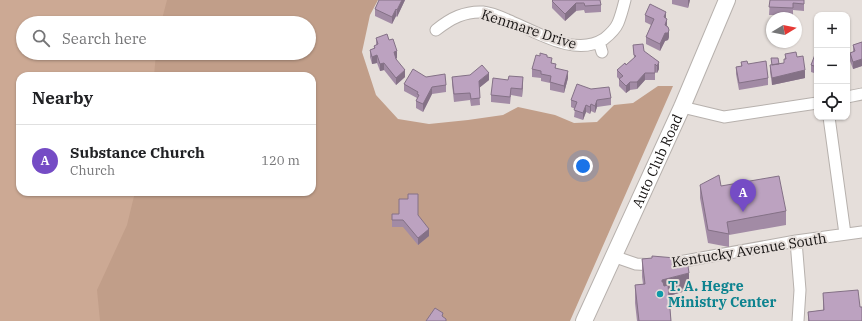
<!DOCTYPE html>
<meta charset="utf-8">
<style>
body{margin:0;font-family:"IBM Plex Serif",serif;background:#f6f6f6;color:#202124}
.controls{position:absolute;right:12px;top:12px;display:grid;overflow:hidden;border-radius:8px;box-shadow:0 1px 3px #0004}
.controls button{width:36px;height:36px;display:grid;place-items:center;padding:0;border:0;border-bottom:1px solid #e0e0e0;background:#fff;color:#202124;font:20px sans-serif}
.compass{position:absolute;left:766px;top:12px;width:36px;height:36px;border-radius:50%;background:#fff;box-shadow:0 1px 3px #0004;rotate:80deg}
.you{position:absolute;left:583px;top:166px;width:14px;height:14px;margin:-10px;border:3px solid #fff;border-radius:50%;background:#1a73e8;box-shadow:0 0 0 6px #1a73e833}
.badge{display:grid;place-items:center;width:26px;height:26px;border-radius:50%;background:#754cc5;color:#fff;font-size:13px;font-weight:700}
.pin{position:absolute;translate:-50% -33px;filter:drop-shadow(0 1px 2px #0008)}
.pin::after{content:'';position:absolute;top:21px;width:14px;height:12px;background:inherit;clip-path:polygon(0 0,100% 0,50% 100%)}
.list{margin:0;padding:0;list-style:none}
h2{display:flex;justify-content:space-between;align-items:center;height:52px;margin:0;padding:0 16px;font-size:17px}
h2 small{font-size:13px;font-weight:400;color:#757577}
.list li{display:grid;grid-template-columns:26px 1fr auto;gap:12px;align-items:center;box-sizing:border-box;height:72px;padding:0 16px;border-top:1px solid #e0e0e0}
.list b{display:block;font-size:15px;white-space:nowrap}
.list p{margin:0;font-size:13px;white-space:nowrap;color:#757577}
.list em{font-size:13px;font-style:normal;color:#757577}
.icon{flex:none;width:22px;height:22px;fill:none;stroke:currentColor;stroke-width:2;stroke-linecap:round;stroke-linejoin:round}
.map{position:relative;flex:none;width:862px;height:321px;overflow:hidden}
.search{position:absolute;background:#fff;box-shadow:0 1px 3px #0004;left:16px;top:16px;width:300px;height:44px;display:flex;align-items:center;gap:10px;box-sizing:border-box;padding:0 14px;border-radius:22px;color:#757577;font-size:15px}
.panel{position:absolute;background:#fff;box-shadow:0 1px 3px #0004;left:16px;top:72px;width:300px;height:124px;border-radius:12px}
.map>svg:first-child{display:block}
.green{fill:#cca994;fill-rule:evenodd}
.forest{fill:#c19e89}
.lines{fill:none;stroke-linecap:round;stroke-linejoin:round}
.street-casing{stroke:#b7b1ad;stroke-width:13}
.secondary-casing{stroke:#b7b1ad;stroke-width:18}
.street{stroke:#fff;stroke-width:11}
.secondary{stroke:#fff;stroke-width:16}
.wall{fill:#a28ba5}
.shaded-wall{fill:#847186}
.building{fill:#bca2c0;stroke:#847186}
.culture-dot{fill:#0f9aa8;stroke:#e5deda;stroke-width:1.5}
.labels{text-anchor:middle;stroke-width:4;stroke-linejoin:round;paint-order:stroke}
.street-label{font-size:14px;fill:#151211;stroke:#e5deda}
.culture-label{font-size:14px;font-weight:bold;fill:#0d838f;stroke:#e5deda;text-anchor:start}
</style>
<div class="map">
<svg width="862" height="321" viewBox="0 0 862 321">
<rect width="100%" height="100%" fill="#e5deda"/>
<!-- green -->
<path class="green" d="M0 0H362L312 76H20V192H304L266 321H0ZM23 23H309V53H23Z"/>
<!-- forest -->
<path class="forest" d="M167 0H378L370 15 362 52 376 95 398 119 429 124 468 120 503 115 518 107 555 115 574 123 597 122 614 105 633 103 658 86H673L570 321H100L97 290 127 225 135 192H312V76H154L156 53H309V23H161Z"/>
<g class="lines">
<!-- street casing -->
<g class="street-casing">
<path id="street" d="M436 30C451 18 465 11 483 12 493 13 503 18 512 22 539 33 576 57 604 39 609 35 615 30 618 23 621 16 623 8 625 0
M599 42 602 52
M847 97 862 94
M682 107 724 117 817 103
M829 117 845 234
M796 241 800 290 798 321
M613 256 636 264 656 265
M673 263 796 241 862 232"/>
</g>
<!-- secondary casing -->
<g class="secondary-casing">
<g id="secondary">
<path id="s1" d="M584 321 682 107 727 0"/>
</g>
</g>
<!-- street -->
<use href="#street" class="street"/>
<!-- secondary -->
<use href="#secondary" class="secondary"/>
</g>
<!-- wall -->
<path class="wall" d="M379 0H405L397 17 396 16 392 24 375 16V9Z
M553 0 601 5V12L585 13 584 10 576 11 565 21 552 8V1Z
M672 0H690L688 8 672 4Z
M770 0H804V11L793 10V15H769Z
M645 15 666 19 669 37 668 40 665 41 660 51 646 44V37L651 25 645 22Z
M376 38 389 40 397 58 396 59 405 77 396 85 384 70 380 71 377 63 372 64 370 57V50L374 49V46L376 45Z
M862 42V66L853 69 850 61V53L853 52V45Z
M633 45 659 62V69L657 73 655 72V80H645L637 89 630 90 626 93 619 86V79L617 77V70L626 65 634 58Z
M817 53V74L811 72V65Z
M785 54 797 57 805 78 772 85 770 72V65H772L771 58 779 64 784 63V59H785Z
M547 57 556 68 568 78 564 93 550 90V83L541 81V78L532 77V69Z
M741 62 748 64 768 78V85L739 90 736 74V67L741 66Z
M426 77 446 85V92L432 94 423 112 416 108V101L417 98 404 91V84Z
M452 77 489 80 479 88 480 105 471 106 470 100 454 102 452 84Z
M523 84 522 97 511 95 510 104 491 102V95Z
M611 98V105L597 107 595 113 591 111 590 114 586 112 583 120 574 117 575 109 571 107V100Z
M700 185 721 186 786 211V225L729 235V247L708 243 700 198Z
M392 214 418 215 429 236 418 245 403 227H392Z
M642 259 689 290 669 296 671 321H637L635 303V285L643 284 642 277Z
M823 293 860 307 862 321H808V312L823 310Z"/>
<!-- shaded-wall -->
<path class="shaded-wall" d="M402 0H405L397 17V10Z
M688 0H690L688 8Z
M576 3V11L565 21V14Z
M396 9V16L392 24V17Z
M666 12V19L664 17Z
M667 19V26L665 25Z
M669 30V37L668 40 665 41 660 51V44L665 33Z
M397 51V58L394 59V52Z
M377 55V63L372 64V57Z
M862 59V66L853 69V62Z
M659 62V69L657 73V66Z
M384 63V70L380 71V64Z
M405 70V77L396 85V78Z
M805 70V78L772 85V78Z
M568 71V78L564 93V86Z
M489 73V80L479 88V81Z
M645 73V80L637 89V82Z
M523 77V84L522 97V89Z
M630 82V90L626 93V86Z
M432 87V94L423 112V104Z
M597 100V107L595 113V106Z
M591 104V111L590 114V107Z
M586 105V112L583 120V113Z
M429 229V236L418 245V238Z
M689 273V290L662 298V280Z"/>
<!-- building -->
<path class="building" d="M379 0H402L397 10 396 9 392 17 375 9Z
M553 0H600L601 5 585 6 584 3H576L565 14 552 1Z
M770 0H804V4L793 3V8L769 7Z
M650 4 666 12 664 17 667 19 665 25 668 27 669 30 668 33H665L660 44 646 37 654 19 645 15Z
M387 34 389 40 393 39 397 51 394 52 396 59 405 70 396 78 384 63 380 64 377 55 372 57 370 50 375 48 374 46 378 44 376 38Z
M862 42V59L853 62 850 53 855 51 853 45Z
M643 44 644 51 659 62 657 66 655 64V73H645L637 82H630L626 86 619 79 623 76 617 70 625 63 626 65 636 56 634 55 633 45Z
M796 52 797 57 803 56 805 70 772 78 770 65 784 63V59H786L785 54Z
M816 52 817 53V67L811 65Z
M540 53 547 55V57L552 58 551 63 556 64 555 68 568 71 564 86 550 82 551 76 541 74V71L532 69 536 55 540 56Z
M771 58H778L779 64 772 65Z
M747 61 748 64 766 61 768 78 739 83 736 67 742 66 741 62Z
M482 65 489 73 479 81 480 98 471 99 470 93 454 94 452 77 470 75Z
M413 69 426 77 445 74 446 85 432 87 423 104 416 101 419 95 417 94 418 92 404 84Z
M509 76 523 77 522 89 511 88 510 97 491 95 493 78 508 80Z
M577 84 591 89 609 87 611 98 597 100 595 106 591 104 590 107 586 105 583 113 574 110 577 102 571 100Z
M719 175 721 186 779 176 786 211 727 222 729 234 708 230 700 185Z
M408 194H418V215L429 229 418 238 403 220H392V214H399V199H408Z
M652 256 687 259 689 273 662 280V282H663L664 286 668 285 671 321H639L635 285 645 284 642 259 652 258Z
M858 290 860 307H862V321H809L808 312 824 310 823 293Z
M435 308 443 313 442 316 446 319V321H426Z"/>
<!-- markers -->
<circle class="culture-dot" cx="660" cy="294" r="4"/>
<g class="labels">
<!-- street labels -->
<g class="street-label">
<text transform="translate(529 29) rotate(18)" y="5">Kenmare Drive</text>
<text dy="5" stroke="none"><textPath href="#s1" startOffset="176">Auto Club Road</textPath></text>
<text transform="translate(749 250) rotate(-9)" y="5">Kentucky Avenue South</text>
</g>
<!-- culture labels -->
<g class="culture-label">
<text x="668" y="291">T. A. Hegre<tspan x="668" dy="16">Ministry Center</tspan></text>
</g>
</g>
</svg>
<div class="controls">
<button>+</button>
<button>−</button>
<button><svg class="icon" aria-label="locate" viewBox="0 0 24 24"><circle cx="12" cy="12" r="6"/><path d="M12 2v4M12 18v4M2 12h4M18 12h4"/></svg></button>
</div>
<svg class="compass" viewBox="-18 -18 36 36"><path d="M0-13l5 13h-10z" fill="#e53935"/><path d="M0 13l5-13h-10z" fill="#757577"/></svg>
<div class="you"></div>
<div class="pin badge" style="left:743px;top:212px">A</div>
<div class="search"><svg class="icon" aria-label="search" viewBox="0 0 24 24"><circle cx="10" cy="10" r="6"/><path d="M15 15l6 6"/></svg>Search here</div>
<section class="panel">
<h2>Nearby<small></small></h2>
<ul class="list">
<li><span class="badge">A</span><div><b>Substance Church</b><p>Church</p></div><em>120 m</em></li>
</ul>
</section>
</div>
